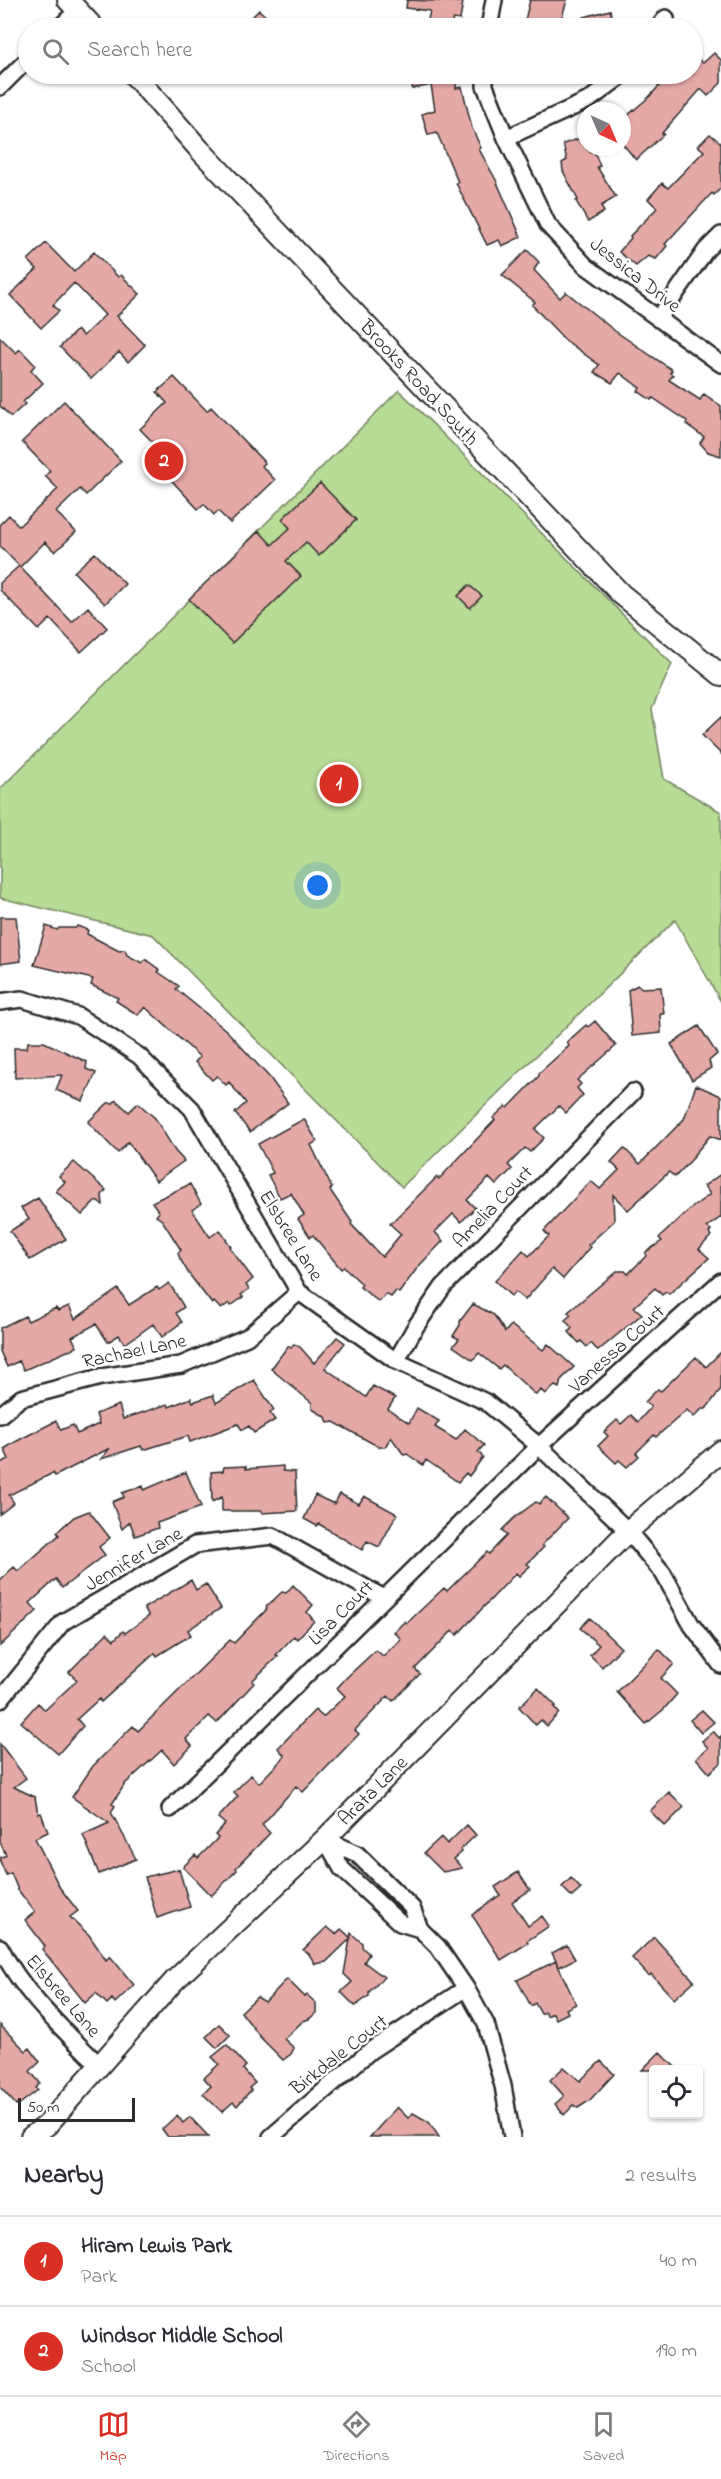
<!DOCTYPE html>
<style>
body{margin:0;font-family:"Indie Flower",sans-serif;background:#f7f7f7;color:#2b2b33}
.controls{position:absolute;right:18px;bottom:18px;display:grid;overflow:hidden;border-radius:6px;box-shadow:0 2px 4px #0004}
.controls button{width:54px;height:54px;display:grid;place-items:center;padding:0;border:0;border-bottom:2px solid #e1e1e2;background:#fff;color:#2b2b33;font:30px sans-serif}
.compass{position:absolute;left:577px;top:102px;width:54px;height:54px;border-radius:50%;background:#fff;box-shadow:0 2px 4px #0004;rotate:136deg}
.scale{position:absolute;left:18px;bottom:15px;width:117px;box-sizing:border-box;padding-left:6px;border:3px solid #2b2b2b;border-top:0;font-size:16px;line-height:21px;white-space:nowrap;color:#2b2b2b;-webkit-text-stroke:4px #fff;paint-order:stroke}
.you{position:absolute;left:318px;top:886px;width:21px;height:21px;margin:-15px;border:4px solid #fff;border-radius:50%;background:#1a73e8;box-shadow:0 0 0 9px #1a73e833}
.badge{display:grid;place-items:center;width:39px;height:39px;border-radius:50%;background:#d93025;color:#fff;font-size:20px;font-weight:700}
.pin{position:absolute;translate:-50% -50%;border:3px solid #fff;box-shadow:0 2px 6px #0006}
.list{margin:0;padding:0;list-style:none}
h2{display:flex;justify-content:space-between;align-items:center;height:78px;margin:0;padding:0 24px;font-size:26px}
h2 small{font-size:20px;font-weight:400;color:#7c7c81}
.list li{display:grid;grid-template-columns:39px 1fr auto;gap:18px;align-items:center;box-sizing:border-box;height:90px;padding:0 24px;border-top:2px solid #e1e1e2}
.list b{display:block;font-size:22px;white-space:nowrap}
.list p{margin:0;font-size:20px;white-space:nowrap;color:#7c7c81}
.list em{font-size:20px;font-style:normal;color:#7c7c81}
.icon{flex:none;width:33px;height:33px;fill:none;stroke:currentColor;stroke-width:2;stroke-linecap:round;stroke-linejoin:round}
.map{position:relative;flex:none;width:721px;height:2137px;overflow:hidden}
.search{position:absolute;background:#fff;box-shadow:0 2px 4px #0004;left:18px;right:18px;top:18px;height:66px;display:flex;align-items:center;gap:15px;box-sizing:border-box;padding:0 21px;border-radius:33px;color:#7c7c81;font-size:22px}
.sheet{height:258px;background:#fff}
nav{display:flex;justify-content:space-around;align-items:center;box-sizing:border-box;height:84px;border-top:2px solid #e1e1e2;background:#fff;font-size:16px;color:#7c7c81}
nav a{display:grid;justify-items:center;gap:3px}
nav .on{color:#d93025}
.map>svg:first-child{display:block}
.green{fill:#b8db95;stroke:#728360;stroke-width:1.5}
.building{fill:#e4a9a7;stroke:#2b2b2b;stroke-width:1.5}
.lines{fill:none;stroke-linecap:round;stroke-linejoin:round}
.minor-casing{stroke:#2b2b2b;stroke-width:20}
.tertiary-casing{stroke:#2b2b2b;stroke-width:24}
.minor{stroke:#fff;stroke-width:15}
.tertiary{stroke:#fff;stroke-width:20}
.labels{text-anchor:middle;stroke-width:5;stroke-linejoin:round;paint-order:stroke}
.street-label{font-size:20px;fill:#2b2b2b;stroke:#fff}
</style>
<div class="map">
<svg width="721" height="2137" viewBox="0 0 721 2137">
<rect width="100%" height="100%" fill="#fff"/>
<filter id="ink" filterUnits="userSpaceOnUse"><feTurbulence type="fractalNoise" baseFrequency=".0167" numOctaves="2"/><feDisplacementMap in="SourceGraphic" scale="12" xChannelSelector="R" yChannelSelector="G"/><feConvolveMatrix kernelMatrix="1 2 1 2 8 2 1 2 1" color-interpolation-filters="sRGB"/></filter>
<g filter="url(#ink)">
<!-- green -->
<path class="green" d="M399 390 672 664 652 709 664 779 721 812V1002L675 920 402 1187 153 935 0 898V789Z"/>
<!-- building -->
<path class="building" d="M407 0 463 2 460 20 453 19 450 28H426L430 11 406 8Z
M530 0H567L560 24 543 25 542 28 524 24Z
M259 10 279 28H241Z
M610 10 615 28H587L584 17Z
M714 53 721 60V83L708 96 701 89 662 133 664 134 636 160 622 143V123L627 119 626 117 649 97 670 74H693V55L703 63Z
M413 74H457L456 88 462 87 472 128 481 148 479 149 496 180 521 237 502 246 499 240 487 245 456 183 458 182 437 133 428 135 422 114 435 110 431 85 412 89Z
M710 134 721 143V188L714 195 712 193 665 244 667 246 656 259 648 256 636 266 619 252 631 238 630 236 657 208 648 199 662 183 668 188 704 151 698 146Z
M584 137 586 147 590 152 594 151 600 166 597 167 616 197 601 206 604 212 588 222 576 201 578 200 563 171 562 163 567 160 563 144Z
M46 243 74 272 94 252 118 277 121 275 140 294 117 316 145 345 128 362 119 352 91 379 60 347 77 330 83 336 105 315 74 283 53 305 59 311 41 328 10 295 37 269 28 260Z
M527 250 539 262 534 270 560 298 566 292 615 331 672 370 670 373 673 375 669 380 700 400 704 394 721 406V456L708 452 700 443 704 437 686 424 687 421 653 398 651 400 638 391 640 388 620 373 612 383 594 372 599 365 564 339 532 305 535 302 502 275Z
M0 337 16 353 20 349 35 365 31 370 43 383 23 402 25 404 11 417 0 406Z
M174 377 207 411 211 407 265 463 262 466 275 480 230 523 218 511 214 515 204 504 198 509 162 470 167 466 158 457 163 453 140 429 167 403 157 392Z
M64 401 121 461 86 495 80 489 56 512 76 532 55 552 45 542 20 567 72 622 88 607 107 628 81 652 50 619 39 630 0 590V583L19 566 0 546V524L9 515 19 526 58 489 45 476 50 471 22 442Z
M320 483 356 520 319 556 306 542 286 561 301 576 232 643 189 599 259 531 272 545 290 528 282 519Z
M95 553 125 584 105 604 74 572Z
M469 585 482 596 470 608 458 596Z
M721 717V754L702 735Z
M0 917H16L21 961 0 964Z
M46 926 57 930 59 928H76L77 926 88 930 87 934 119 951 125 950 127 955 142 963 145 959 160 970 158 972 179 986 176 989 227 1031 270 1078 288 1103 250 1132 235 1113 246 1103 229 1082 226 1085 217 1076 212 1080 195 1062 200 1057 145 1007 138 1015 116 1001 118 998 91 985 93 979 34 965Z
M638 985 642 988 661 987 664 1014H660L661 1033 632 1036 628 990Z
M595 1021 616 1046 577 1080 581 1084 577 1088 583 1095 566 1113 559 1106 535 1129 544 1138 530 1152 525 1148 508 1165 512 1169 496 1185 489 1178 467 1200 475 1208 461 1222 453 1214 435 1232 443 1241 418 1267 399 1293 396 1291 391 1297 386 1294 379 1302 360 1287 362 1284 344 1267 341 1269 313 1235 310 1237 298 1219 304 1215 291 1193 280 1198 268 1175 273 1173 258 1144 304 1119 317 1141 311 1145 332 1188 330 1190 352 1222 351 1224 382 1257 401 1234 390 1224 437 1177 439 1179 495 1120 493 1118 506 1106 508 1108 539 1076V1073L569 1046 567 1042 586 1025 588 1027Z
M699 1026 717 1054 709 1061 711 1068 692 1080 671 1044Z
M28 1042H44L87 1062 86 1069 96 1073 83 1101 56 1090 62 1075 15 1078 14 1048H27Z
M696 1085 721 1096V1140L710 1136 693 1156 694 1157 675 1177 669 1172 628 1210 613 1195 614 1221 588 1245 590 1247 563 1279 552 1269 525 1300 515 1292 511 1296 495 1281 523 1250 529 1256 549 1236 544 1231 591 1181 600 1189 619 1170 611 1162 624 1148 640 1164 684 1119Z
M116 1100 129 1112 138 1103 155 1118 175 1151 184 1161 156 1181 128 1142 118 1153 88 1122 108 1103H113Z
M74 1162 106 1190 102 1195 103 1205 96 1201 82 1215 56 1191 65 1182 59 1176Z
M721 1174V1217L707 1227 711 1230 709 1233 711 1236 699 1249 709 1258 669 1294 666 1292 662 1295 655 1288 634 1307 642 1314 598 1351 591 1343 587 1347 581 1341 579 1343 569 1332 572 1328 565 1320 571 1315 568 1312 617 1271H625L628 1274 646 1256V1252L662 1241 659 1238 689 1210 710 1194 704 1186Z
M190 1184 201 1204 192 1210 210 1237 220 1230 231 1247 230 1248 253 1279 246 1285 249 1289 241 1295 243 1297 231 1306 229 1303 221 1309 214 1302 212 1304 189 1274 180 1259 178 1253 181 1250 162 1220 156 1216 159 1212 152 1202Z
M38 1198 66 1239 30 1260 10 1231 29 1219 21 1208Z
M169 1283 184 1307 176 1313 182 1322 162 1337 153 1324 125 1344 119 1335 108 1342 96 1324 72 1337 77 1347 24 1370 19 1361 7 1367 0 1351V1328L25 1316 28 1321 56 1308 58 1311 69 1306 75 1319 118 1289 129 1305 157 1287 159 1290Z
M473 1304 494 1315 505 1332 511 1325 543 1350 548 1344 574 1367 561 1380 559 1388 555 1386 545 1394 541 1390 536 1395 503 1365 499 1369 479 1353 473 1360 453 1346 459 1339 453 1336 460 1325V1321Z
M337 1337 345 1343 325 1368 366 1397 373 1386 395 1398 388 1409 409 1423 417 1408 439 1421 435 1427 456 1440 465 1429 484 1445 478 1452 483 1457 469 1476 466 1473 458 1482 426 1460 423 1465 407 1454 404 1455 391 1437 385 1447H379L334 1422 328 1423 326 1417 312 1409V1403L271 1369 288 1346 291 1348 294 1344 300 1347 314 1363Z
M721 1352V1389L706 1409H702L694 1417 687 1410 656 1437 654 1435 636 1453 639 1456 627 1467 619 1460 616 1463 598 1446 608 1436 604 1432 617 1420 621 1424 631 1415 638 1422 651 1407 645 1402 658 1389 661 1391 696 1357 706 1367Z
M254 1380 274 1410 270 1413 275 1420 254 1433 249 1426 242 1430 238 1424 190 1442 188 1436 143 1450 141 1446 101 1459 110 1448 55 1476 53 1473 9 1495 14 1503 0 1514V1463L9 1459 4 1449 17 1441 56 1421 61 1430 73 1425 77 1434 99 1424 96 1414 119 1405 123 1419 168 1404 169 1407 191 1398 193 1402 213 1395 216 1403Z
M246 1466V1469L283 1466V1471L295 1472 297 1511 262 1513V1511H222V1497L212 1502 211 1472 223 1471 224 1467Z
M186 1472 201 1507 157 1523 158 1528 135 1536 130 1522 122 1529 112 1502 124 1497 122 1493 143 1486 144 1490Z
M340 1494 359 1504 364 1496 397 1514 379 1547 367 1541 362 1550 319 1524 317 1526 304 1519 315 1495 334 1504Z
M546 1497 568 1518 542 1545 544 1547 527 1564 530 1566 519 1576 516 1573 457 1635 453 1630 415 1669 420 1674 393 1701 388 1696 355 1730 359 1734 303 1792 296 1786 262 1825 270 1833 236 1868 237 1870 211 1896 183 1867 195 1855 198 1858 218 1838 215 1835 225 1824 218 1818 238 1796 234 1792 251 1775 259 1783 285 1756 278 1748 315 1710 323 1717 345 1696 337 1688 347 1677 376 1650 383 1656 401 1639 394 1632 405 1621 407 1623 444 1588 447 1591 487 1552 489 1554 507 1535 502 1530 514 1518 536 1502 539 1504Z
M89 1511 110 1538 99 1547 105 1555 62 1588 56 1579 30 1603 37 1611 0 1646V1580L14 1567 18 1571 59 1535 57 1532 74 1517Z
M191 1580 196 1590 206 1584 221 1608 188 1630 191 1635 157 1656 155 1653 101 1702 99 1699 77 1719 83 1726 58 1754 21 1722 38 1703 45 1710 77 1680 69 1672 107 1633 114 1640 123 1631 125 1633 149 1616 144 1608Z
M293 1585 313 1605 307 1612 314 1621 297 1639 294 1636 276 1655 278 1656 252 1681 254 1683 217 1723 209 1716 186 1739 192 1746 174 1764 162 1750 125 1784 112 1804 115 1806 111 1812 136 1859 99 1874 83 1835 109 1823 72 1797 93 1766 133 1726 138 1731 230 1640 234 1643 267 1609 266 1607 282 1592 286 1593Z
M590 1618 621 1648 602 1667 590 1655 599 1645 580 1628Z
M659 1649 674 1664 661 1678 677 1694 664 1709 646 1724 617 1692Z
M538 1688 556 1706 554 1707 559 1713 547 1726 541 1720 536 1725 519 1707Z
M702 1710 714 1722 701 1733 690 1720Z
M713 1731 719 1738 721 1736V1763L709 1773 696 1758 708 1748 702 1741Z
M0 1744 26 1778 14 1787 35 1797 38 1814 41 1813 48 1832 35 1838 60 1888 78 1911 70 1917 89 1935 106 1960 110 1956 134 1985 115 2003 112 1999 107 2004 96 1993 85 2003 42 1949 45 1946 25 1920 35 1912 18 1890 11 1873 6 1875 0 1861V1858L6 1855 0 1842Z
M669 1792 684 1807 665 1826 650 1811Z
M467 1825 476 1835 460 1850 462 1852 454 1859 462 1868 443 1872 424 1853 441 1837 447 1844Z
M179 1869 190 1907 157 1918 145 1877Z
M518 1872 530 1890 512 1902 528 1926 542 1916 549 1926 527 1941 528 1943 501 1960 472 1915 500 1895 495 1887Z
M571 1878 581 1889 572 1897 562 1887Z
M327 1927 336 1934 341 1929 351 1938 326 1962 315 1964 309 1954 303 1950Z
M351 1933 362 1943V1947L369 1954 364 1962 384 1977 369 1992V1996L355 2006 341 1992 352 1982 344 1974Z
M654 1937 694 1981 674 1999 651 1974 649 1976 632 1958Z
M567 1945 575 1959 559 1967 552 1953Z
M556 1961 576 2004 566 2009 568 2013 556 2019 553 2013 547 2016 545 2012 541 2014 535 2003 531 2006 517 1980Z
M287 1979 305 1997 307 1995 316 2003V2013L309 2019 303 2021 284 2039 294 2048 291 2054 283 2060 261 2038 241 2012 257 1997 265 2002Z
M219 2024 230 2035 217 2048 206 2037Z
M0 2025 26 2051 30 2048 40 2062 30 2071 40 2083 36 2088 38 2090 17 2106 0 2087Z
M227 2045 246 2066 243 2069 255 2083 249 2088 251 2090 237 2106 233 2102 222 2112 203 2094 211 2086 204 2078 219 2064 212 2057Z
M660 2052 678 2070H642Z
M601 2061 614 2074 589 2101 578 2108 574 2105 564 2115 555 2104 564 2096 550 2080 564 2067 580 2081Z
M397 2107 408 2118 413 2113 429 2122 439 2137H370Z
M177 2115 183 2123 190 2117 209 2137H168L162 2129Z"/>
<g class="lines">
<!-- minor casing -->
<g class="minor-casing">
<path id="minor" d="M59 28 78 10
M489 28 494 0
M658 28 666 18
M485 74V86L506 138 548 225 586 266 721 364
M0 87 28 59
M506 138 589 100 624 74
M658 319 706 250 721 235
M0 1002 22 999 78 1016 139 1056 192 1109 299 1292 396 1361 486 1402 539 1446 628 1531 663 1573 691 1624 721 1665
M396 1361 416 1326 443 1287 633 1092
M0 1415 21 1398 101 1377 181 1365 247 1337 299 1292
M0 1700 63 1622 195 1545 273 1536 384 1598
M170 1809 539 1446 721 1281
M325 1839 357 1854 412 1908 420 1929 438 1947 466 1988 486 2024 503 2086 512 2137
M325 1839 342 1869 400 1923 420 1929
M0 1947C23 1994 64 2030 100 2066
M271 2137 370 2051 466 1988"/>
</g>
<!-- tertiary casing -->
<g class="tertiary-casing">
<path id="tertiary" d="M68 0 94 28
M133 74 200 150 621 594 721 675
M31 2137 47 2125 175 1980 325 1839 628 1531 721 1451"/>
</g>
<!-- minor -->
<use href="#minor" class="minor"/>
<!-- tertiary -->
<use href="#tertiary" class="tertiary"/>
</g>
</g>
<g class="labels">
<!-- street labels -->
<g class="street-label">
<text transform="translate(636 274) rotate(38)" y="7">Jessica Drive</text>
<text transform="translate(420 382) rotate(47)" y="7">Brooks Road South</text>
<text transform="translate(492 1206) rotate(-46)" y="7">Amelia Court</text>
<text transform="translate(292 1235) rotate(58)" y="7">Elsbree Lane</text>
<text transform="translate(616 1348) rotate(-42)" y="7">Vanessa Court</text>
<text transform="translate(134 1350) rotate(-12)" y="7">Rachael Lane</text>
<text transform="translate(133 1558) rotate(-30)" y="7">Jennifer Lane</text>
<text transform="translate(340 1612) rotate(-45)" y="7">Lisa Court</text>
<text transform="translate(372 1790) rotate(-45)" y="7">Arata Lane</text>
<text transform="translate(64 1995) rotate(49)" y="7">Elsbree Lane</text>
<text transform="translate(338 2054) rotate(-38)" y="7">Birkdale Court</text>
</g>
</g>
</svg>
<div class="controls">
<button><svg class="icon" aria-label="locate" viewBox="0 0 24 24"><circle cx="12" cy="12" r="6"/><path d="M12 2v4M12 18v4M2 12h4M18 12h4"/></svg></button>
</div>
<svg class="compass" viewBox="-18 -18 36 36"><path d="M0-13l5 13h-10z" fill="#e53935"/><path d="M0 13l5-13h-10z" fill="#7c7c81"/></svg>
<div class="scale">50 m</div>
<div class="you"></div>
<div class="pin badge" style="left:339px;top:784px">1</div>
<div class="pin badge" style="left:164px;top:461px">2</div>
<div class="search"><svg class="icon" aria-label="search" viewBox="0 0 24 24"><circle cx="10" cy="10" r="6"/><path d="M15 15l6 6"/></svg>Search here</div>
</div>
<section class="sheet">
<h2>Nearby<small>2 results</small></h2>
<ul class="list">
<li><span class="badge">1</span><div><b>Hiram Lewis Park</b><p>Park</p></div><em>40 m</em></li>
<li><span class="badge">2</span><div><b>Windsor Middle School</b><p>School</p></div><em>190 m</em></li>
</ul>
</section>
<nav>
<a class="on"><svg class="icon" aria-label="map" viewBox="0 0 24 24"><path d="M3 6l6-2 6 2 6-2v14l-6 2-6-2-6 2zM9 4v14M15 6v14"/></svg>Map</a>
<a><svg class="icon" aria-label="directions" viewBox="0 0 24 24"><path d="M12 3l9 9-9 9-9-9zM9 14v-3h6M13 9l2 2-2 2"/></svg>Directions</a>
<a><svg class="icon" aria-label="saved" viewBox="0 0 24 24"><path d="M7 4h10v16l-5-4-5 4z"/></svg>Saved</a>
</nav>
